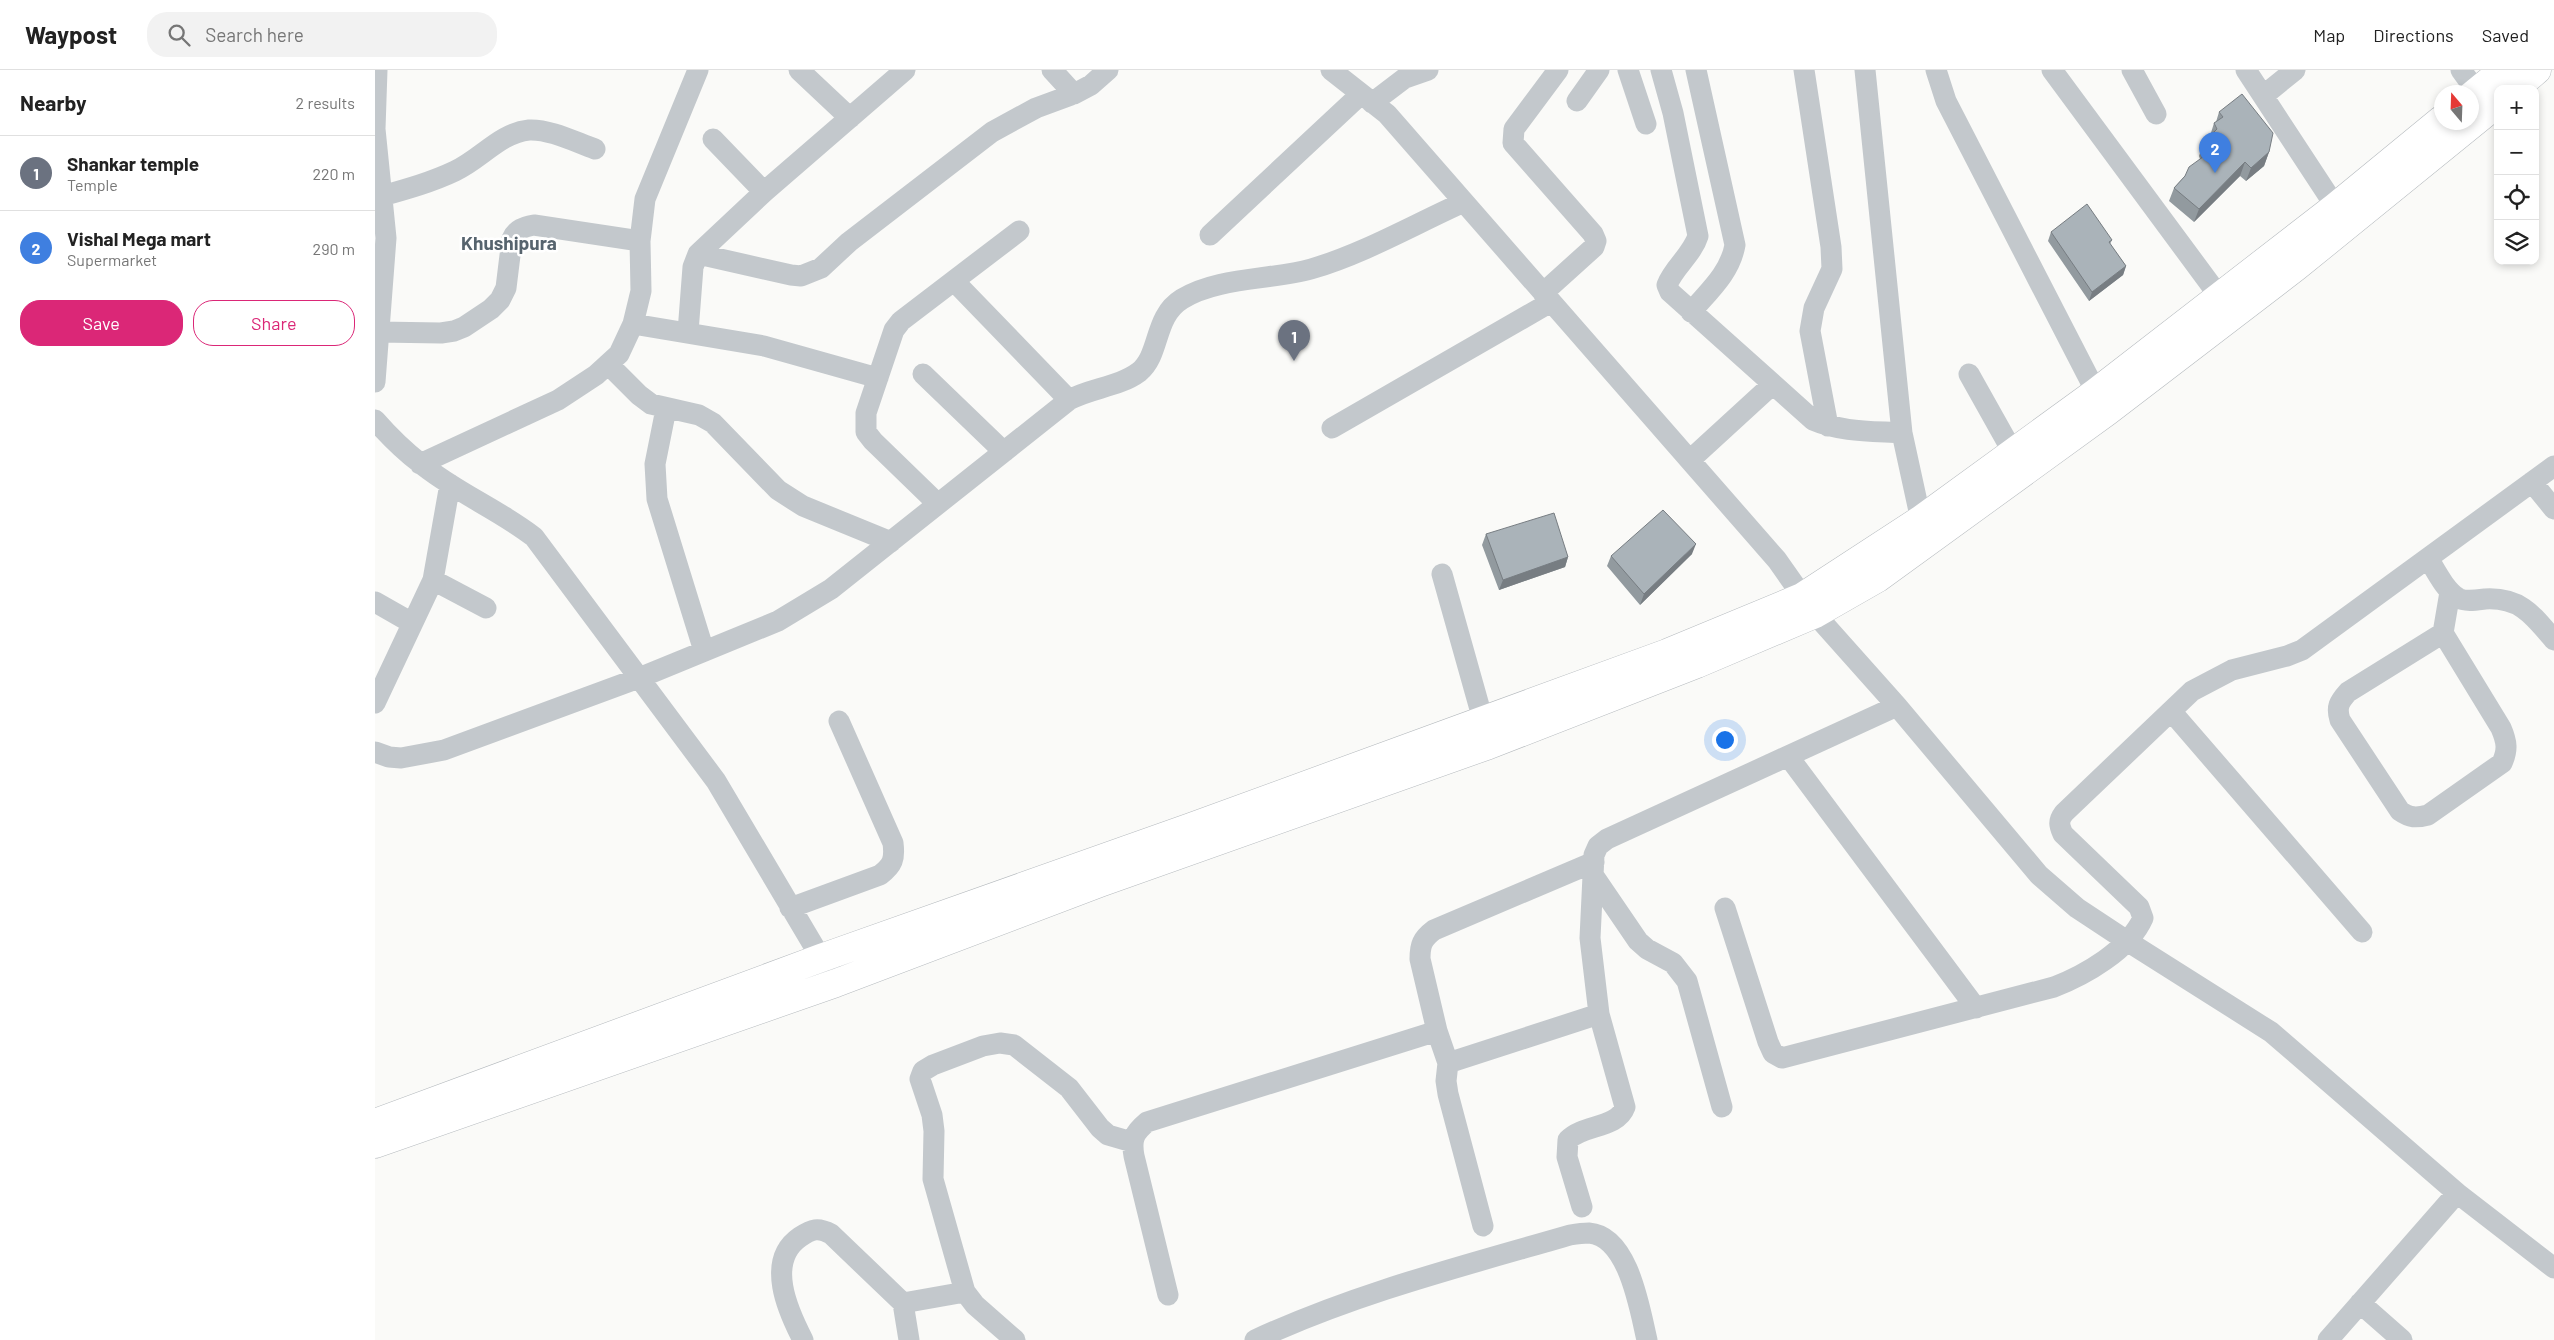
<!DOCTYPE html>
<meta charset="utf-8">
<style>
body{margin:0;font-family:Barlow,sans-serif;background:#f2f2f2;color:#222}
.controls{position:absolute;right:15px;top:15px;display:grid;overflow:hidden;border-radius:10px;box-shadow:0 2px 8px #0003}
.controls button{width:45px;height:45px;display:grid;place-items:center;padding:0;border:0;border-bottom:1px solid #e0e0e0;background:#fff;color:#222;font:25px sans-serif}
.compass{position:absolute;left:2059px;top:15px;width:45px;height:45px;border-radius:50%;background:#fff;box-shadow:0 2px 8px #0003;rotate:341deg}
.you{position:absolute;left:1349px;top:669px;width:18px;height:18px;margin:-12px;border:4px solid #fff;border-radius:50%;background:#1a73e8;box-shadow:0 0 0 8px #1a73e833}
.badge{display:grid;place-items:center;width:32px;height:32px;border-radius:50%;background:#db2777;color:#fff;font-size:16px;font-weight:700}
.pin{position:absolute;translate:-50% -41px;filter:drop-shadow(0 1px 2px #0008)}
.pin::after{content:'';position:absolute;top:26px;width:18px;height:15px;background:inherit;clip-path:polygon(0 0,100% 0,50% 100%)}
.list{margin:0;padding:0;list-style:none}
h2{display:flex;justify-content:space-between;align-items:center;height:65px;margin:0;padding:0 20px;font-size:21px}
h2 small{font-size:16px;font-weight:400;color:#767676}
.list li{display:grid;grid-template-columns:32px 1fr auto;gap:15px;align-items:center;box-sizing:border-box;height:75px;padding:0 20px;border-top:1px solid #e0e0e0}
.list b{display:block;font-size:19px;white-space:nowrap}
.list p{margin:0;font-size:16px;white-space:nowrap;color:#767676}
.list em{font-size:16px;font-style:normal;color:#767676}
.actions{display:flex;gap:10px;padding:15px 20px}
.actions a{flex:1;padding:11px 0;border:1px solid #db2777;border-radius:20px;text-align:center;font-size:18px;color:#db2777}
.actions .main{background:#db2777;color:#fff}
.icon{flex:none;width:28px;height:28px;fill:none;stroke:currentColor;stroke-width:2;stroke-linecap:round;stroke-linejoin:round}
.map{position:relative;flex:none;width:2179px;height:1270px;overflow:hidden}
header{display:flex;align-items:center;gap:30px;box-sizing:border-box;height:70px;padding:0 25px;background:#fff;border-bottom:1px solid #e0e0e0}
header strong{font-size:24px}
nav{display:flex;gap:28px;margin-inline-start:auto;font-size:18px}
.search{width:350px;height:45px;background:#f2f2f2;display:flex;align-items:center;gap:12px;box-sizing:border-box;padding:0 18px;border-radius:20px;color:#767676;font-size:19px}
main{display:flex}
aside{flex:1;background:#fff}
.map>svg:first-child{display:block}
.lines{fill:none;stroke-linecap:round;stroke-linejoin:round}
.major-casing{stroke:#b5babe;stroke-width:29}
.minor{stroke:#c3c8cc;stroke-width:21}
.major{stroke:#fff;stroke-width:28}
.wall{fill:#929a9f}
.shaded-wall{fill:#777d82}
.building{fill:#aab3b9;stroke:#777d82}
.labels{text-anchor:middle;stroke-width:5;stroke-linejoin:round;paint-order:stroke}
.district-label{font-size:19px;font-weight:bold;fill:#57646e;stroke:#fff}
</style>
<header>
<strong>Waypost</strong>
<div class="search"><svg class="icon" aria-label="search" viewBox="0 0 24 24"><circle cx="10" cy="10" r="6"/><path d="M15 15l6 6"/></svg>Search here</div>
<nav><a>Map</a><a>Directions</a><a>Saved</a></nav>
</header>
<main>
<aside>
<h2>Nearby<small>2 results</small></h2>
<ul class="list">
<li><span class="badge" style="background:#6b7280">1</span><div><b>Shankar temple</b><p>Temple</p></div><em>220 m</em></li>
<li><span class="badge" style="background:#3f7fe0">2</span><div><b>Vishal Mega mart</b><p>Supermarket</p></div><em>290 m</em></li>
</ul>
<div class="actions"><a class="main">Save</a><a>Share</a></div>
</aside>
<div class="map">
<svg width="2179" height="1270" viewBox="0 0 2179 1270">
<rect width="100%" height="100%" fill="#fafaf8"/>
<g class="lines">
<!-- major casing -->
<g class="major-casing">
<path id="major" d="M2140 19 2162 0
M2096 26 2128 0
M0 1053 446 888 816 757 1292 583 1427 527 1545 450 1721 322 1960 137 2066 50
M0 1074 461 913 725 813 1114 675 1322 594 1440 544 1503 508 1733 341 1921 197 2123 33"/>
</g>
<!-- minor -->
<path class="minor" d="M424 0 475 48
M677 0 699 24
M956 0 1012 44 1402 490 1440 544 1522 636 1664 805 1702 838 1752 871 1896 962 2082 1123 2179 1198
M1253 0 1271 54
M1286 0 1298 43 1323 166C1317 185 1299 197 1292 215L1295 222 1438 350C1466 362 1496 361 1527 363
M1429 0 1456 177 1457 199 1439 238 1435 261 1453 356
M1490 0 1527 363 1549 464
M1561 0 1571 31 1721 322
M1677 0 1844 226
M1757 0 1781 44
M1871 0 1968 148
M2086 0 2102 22
M1888 26 1920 0
M1202 31 1224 0
M997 33 1030 8 1053 0
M338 69 389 122
M7 126C32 119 57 112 80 101 106 89 125 63 154 60 175 59 200 72 220 79
M835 165 986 24
M323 184 416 205 426 206 446 198 474 172 617 62 661 38 699 24 716 15 733 0
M579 211 694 330
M1168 223 1219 177 1221 171 1218 164 1138 73 1139 59 1183 0
M1316 242C1334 221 1355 203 1360 175L1321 0
M258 254 389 276 503 308
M4 262 66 263 79 261 89 257 116 239 125 230 131 218 137 169C141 159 149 157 159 155L265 171
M313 262 318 197 323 184 389 122 530 0
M233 294 264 325 276 334 324 345 338 353 403 420 428 436 516 472
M548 304 629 382
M1594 304 1645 395
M0 312 11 168 0 59 2 0
M291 339 280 394 282 429 329 581
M0 350C14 366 28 380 45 393 80 422 123 439 159 467L341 711 453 900
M957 358 1176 232
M1315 390 1398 314
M45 394 183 330 221 305 244 284 258 254 266 221 265 171 270 129 323 0
M2157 412 2179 439
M563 434 498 371 491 362V343L519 260 526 251 644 161
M2053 488C2061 501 2070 520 2083 528 2090 532 2102 530 2110 529 2145 527 2158 545 2179 570
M1067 504 1108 650
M58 510 111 538
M0 532 37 553
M2068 563 1973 622C1964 632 1961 637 1965 650L2025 741C2035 748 2041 748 2053 745L2127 693C2133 680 2132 672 2126 658L2068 563 2075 522
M0 633 58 510 75 414
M1796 641 1987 862
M0 682 14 687 26 688 69 680 264 608 403 551 456 519 694 330C715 318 744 317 764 302 786 284 778 247 807 229 842 207 897 210 936 199 988 184 1040 154 1089 132
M1413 686 1601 938
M1218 805 1263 871 1272 879 1298 893 1312 911 1347 1037
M415 838 505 805C518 795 520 789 518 773L464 651
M1350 838 1393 972 1398 983 1407 988 1679 917C1710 905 1754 880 1768 848L1764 837 1688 764C1684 755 1683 751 1689 743L1817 621 1857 600 1912 586 1927 580 2179 396
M1062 961 1045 889C1045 875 1047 869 1059 860L1219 792
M1073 993 1071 1011 1073 1024 1108 1156
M1207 1137 1192 1087 1193 1070C1208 1054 1242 1059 1250 1037L1224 944
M793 1225 759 1086C756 1069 759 1063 772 1052L1062 961 1073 993 1224 944 1215 868 1219 785 1223 776 1232 769 1522 636
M528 1233 534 1270
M1985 1233 2027 1270
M428 1270C413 1241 390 1191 425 1167 437 1159 443 1157 456 1164L528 1233 590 1222
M640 1270 600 1235 590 1222 558 1109 559 1061 557 1045 545 1009 548 1001 558 995 608 976 625 973 639 975 694 1018 725 1058 733 1065 757 1072
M880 1270C981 1223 1088 1196 1195 1165 1201 1164 1208 1163 1214 1163 1254 1166 1265 1241 1272 1270
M1953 1270 2082 1123"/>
<!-- major -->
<use href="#major" class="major"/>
</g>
<!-- wall -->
<path class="wall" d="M1844 42 1894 82 1889 96 1871 111 1865 106 1819 152 1794 131 1799 118 1825 89 1824 86 1829 72 1835 66 1839 53 1841 52Z
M1676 162 1737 170 1735 174 1751 196 1748 205 1714 231 1673 171Z
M1111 464 1193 487 1190 497 1124 520 1107 475Z
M1317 484 1265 535 1232 496 1236 486Z"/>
<!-- shaded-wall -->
<path class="shaded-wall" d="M1894 82 1889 96 1871 111 1876 98Z
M1870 92 1865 106 1819 152 1824 139Z
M1751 196 1748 205 1714 231 1717 222Z
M1321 474 1317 484 1265 535 1269 524Z
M1193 487 1190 497 1124 520 1128 510Z"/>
<!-- building -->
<path class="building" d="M1867 24 1898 63 1894 82 1876 98 1870 92 1824 139 1799 118 1810 106 1814 97 1832 84 1829 72 1842 59 1839 53 1848 47 1844 42Z
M1712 134 1737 170 1734 172 1751 196 1717 222 1676 162Z
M1288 440 1321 474 1269 524 1236 486Z
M1179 443 1193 487 1128 510 1111 464Z"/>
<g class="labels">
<!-- district labels -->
<g class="district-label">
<text x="134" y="180">Khushipura</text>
</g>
</g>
</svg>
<div class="controls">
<button>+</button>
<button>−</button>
<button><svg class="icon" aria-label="locate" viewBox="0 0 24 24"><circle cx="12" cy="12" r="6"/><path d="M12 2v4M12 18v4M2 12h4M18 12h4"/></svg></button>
<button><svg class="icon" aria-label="layers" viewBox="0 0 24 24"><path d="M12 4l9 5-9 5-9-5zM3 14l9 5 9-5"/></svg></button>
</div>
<svg class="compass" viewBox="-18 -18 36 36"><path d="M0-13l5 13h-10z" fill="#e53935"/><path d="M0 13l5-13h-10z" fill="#767676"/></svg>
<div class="you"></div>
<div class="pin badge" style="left:919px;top:291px;background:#6b7280">1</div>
<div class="pin badge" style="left:1840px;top:103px;background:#3f7fe0">2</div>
</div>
</main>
